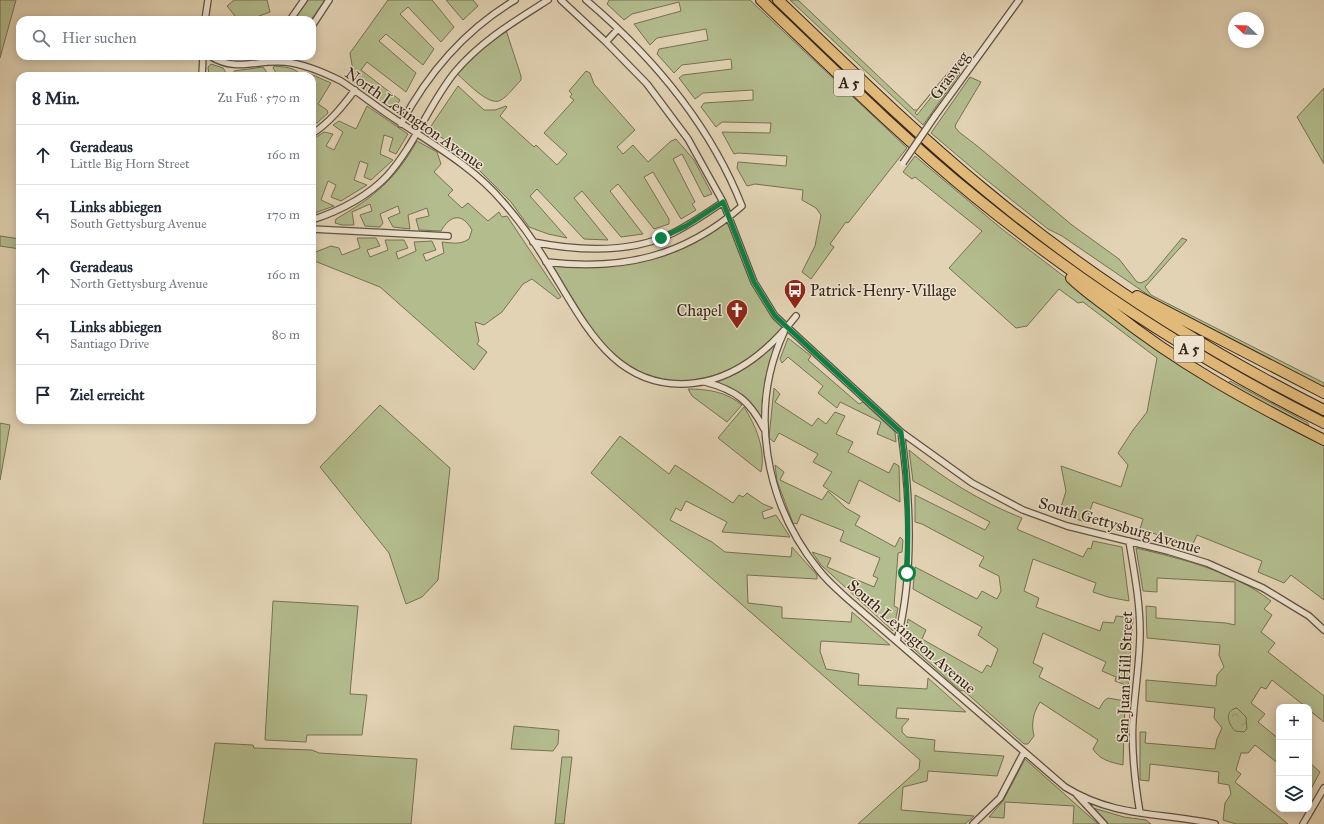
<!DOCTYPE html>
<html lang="de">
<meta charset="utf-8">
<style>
body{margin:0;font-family:"IM FELL Great Primer",serif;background:#f2f2f3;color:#1f2937}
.controls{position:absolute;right:12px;bottom:12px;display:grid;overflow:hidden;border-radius:8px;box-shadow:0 2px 10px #0003}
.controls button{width:36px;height:36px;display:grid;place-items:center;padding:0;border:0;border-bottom:1px solid #e0e1e3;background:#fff;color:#1f2937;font:20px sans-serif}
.compass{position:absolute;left:1228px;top:12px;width:36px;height:36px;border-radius:50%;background:#fff;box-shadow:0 2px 10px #0003;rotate:293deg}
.stop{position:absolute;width:12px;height:12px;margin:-9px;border:3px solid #0b8043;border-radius:50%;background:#fff}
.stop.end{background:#0b8043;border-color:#fff;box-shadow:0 1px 4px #0008}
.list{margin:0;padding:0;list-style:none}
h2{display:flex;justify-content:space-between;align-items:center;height:52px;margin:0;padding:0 16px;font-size:17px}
h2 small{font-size:13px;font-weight:400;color:#747a83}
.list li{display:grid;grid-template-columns:26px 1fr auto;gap:12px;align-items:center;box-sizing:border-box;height:60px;padding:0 16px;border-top:1px solid #e0e1e3}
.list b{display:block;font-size:15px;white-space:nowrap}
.list p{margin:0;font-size:13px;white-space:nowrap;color:#747a83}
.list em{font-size:13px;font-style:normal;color:#747a83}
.icon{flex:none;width:22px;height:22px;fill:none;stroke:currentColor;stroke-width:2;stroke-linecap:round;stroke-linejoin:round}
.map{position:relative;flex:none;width:1324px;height:824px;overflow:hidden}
.search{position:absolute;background:#fff;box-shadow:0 2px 10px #0003;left:16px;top:16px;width:300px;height:44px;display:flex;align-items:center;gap:10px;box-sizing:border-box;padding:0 14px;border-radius:12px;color:#747a83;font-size:15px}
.panel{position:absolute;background:#fff;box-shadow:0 2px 10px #0003;left:16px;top:72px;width:300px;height:352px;border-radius:12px}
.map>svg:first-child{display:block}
.green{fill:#b3bc8d;stroke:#767154}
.park{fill:url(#park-crowns);stroke:#767154}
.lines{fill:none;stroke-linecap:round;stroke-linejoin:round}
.minor-casing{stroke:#625140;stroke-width:8}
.motorway-casing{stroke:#38261a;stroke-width:12}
.minor{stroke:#ece2ce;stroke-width:5.5}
.motorway{stroke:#e1ba7a;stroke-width:10}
.minor-bridge-casing{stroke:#625140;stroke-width:8;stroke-linecap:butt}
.minor-bridge{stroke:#ece2ce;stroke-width:5.5}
.route{stroke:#0b8043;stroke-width:5}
.labels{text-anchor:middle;stroke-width:3;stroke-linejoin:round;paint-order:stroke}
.shield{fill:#ece2ce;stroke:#6e5e50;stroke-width:1}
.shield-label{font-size:15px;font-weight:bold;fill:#38261a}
.street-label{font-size:16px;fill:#38261a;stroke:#ece2ce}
.poi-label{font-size:16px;fill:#38261a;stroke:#ece2ce;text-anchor:start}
</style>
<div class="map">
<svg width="1324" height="824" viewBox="0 0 1324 824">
<defs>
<pattern id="park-crowns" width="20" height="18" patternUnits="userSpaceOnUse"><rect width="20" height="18" fill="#b3bc8d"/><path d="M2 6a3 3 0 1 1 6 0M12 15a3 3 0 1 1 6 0" fill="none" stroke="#9ba179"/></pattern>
</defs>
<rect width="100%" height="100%" fill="#e2d3b4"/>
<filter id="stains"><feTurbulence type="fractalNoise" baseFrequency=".005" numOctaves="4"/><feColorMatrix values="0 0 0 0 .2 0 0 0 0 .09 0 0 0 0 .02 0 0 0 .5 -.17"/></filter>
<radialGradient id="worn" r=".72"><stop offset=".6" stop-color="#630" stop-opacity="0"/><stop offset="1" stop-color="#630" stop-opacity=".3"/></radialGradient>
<!-- green -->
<path class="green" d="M0 0H16L0 58Z
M234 0H267L270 12 254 18 253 20H230L235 16 227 6Z
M308 0H325L311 20H292Z
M388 0H432L454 27 441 42 408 7 400 14 434 49 423 65 386 34 379 41 416 73 406 92 367 62 361 70 400 100 394 110 355 83 350 53Z
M446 0H473L478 6 463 20Z
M609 0H750L907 148 848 223 846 222 830 244 834 247 811 279 802 272 815 246 821 215 816 208 802 200 803 190 755 184 747 186 737 168 738 162 786 166 787 156 738 153 734 154 722 132 770 133 771 123 722 122 716 127 701 107 704 103 753 100V90L703 93 695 99 679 78 683 75 732 69 731 59 682 65 674 73 657 54 659 49 708 40 706 29 657 38 650 45 634 24 681 11 679 2 632 14 624 20 607 4Z
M768 0H771L892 115 1016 221 1299 402 1324 415V417C1196 353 1073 274 964 181 896 123 833 61 768 0Z
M790 0H798L914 110H917L951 69 915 113 917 115 953 70 960 73 923 125Z
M505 27 521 76V80C515 86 508 96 501 100 489 108 464 79 455 72Z
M211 64 223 68 228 76H209L208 67Z
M274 66C285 67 295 67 302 76H278L273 68Z
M263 67 268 74 265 76H236L234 71Z
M586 71 590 73 594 84 635 130 617 147 623 154 633 145 648 162 671 141 676 139 694 160 712 194 704 197 682 154 673 159 695 202 692 204 696 210 681 219 653 172 644 177 669 219V224L654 229 618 184 610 191 643 234 621 237 582 191 574 198 608 240 584 239 537 189 530 196 567 238 548 234 529 227 511 202 479 170 482 165 429 129 458 86 484 110H495L506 106 507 107 500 116 534 147 536 145 557 165 567 154 544 133 574 100 570 97 572 94 569 91Z
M308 73 331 83 318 104 327 110 328 113 317 123 312 118 313 82 312 76Z
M970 77 981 82 956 124 955 127 959 132 976 145 1072 225 1119 259 1137 282 1141 283 1147 280 1182 238 1187 240 1145 287 1151 295 1324 383V387L1157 301 1062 236 1048 229 984 178 931 133Z
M1324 88V164L1297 117Z
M367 106 408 134 396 154 389 151 393 138 384 135 380 154 393 160 371 180 364 177 368 164 360 161 354 180 367 185 341 201 331 197 336 185 328 181 321 200 334 206 312 214V158L316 150 312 147V140L324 132 333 134 326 146 334 150 343 132 333 125 339 121 356 129Z
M417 141 437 152 441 164 434 172 453 190 448 195 462 208 468 203 488 221 499 212 502 217 507 216 561 297 558 299 532 279 523 284 502 312 484 325 475 322 479 341 477 344 487 352 474 370 380 287 312 260V251L313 253 331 246 339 248 342 255 360 248 357 238H376L380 246 367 250 370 257 388 250 385 240H404L408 248 396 252 398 259 416 251 414 242 432 241 436 250 423 254 426 261 444 253 442 242C452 243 460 245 469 239L472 230C462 212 450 215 441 231L419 230 416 219 429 216 427 208 408 215 410 229 393 227 388 218 400 213 398 206 380 214 383 223 380 227 365 226 360 215 372 211 370 204 352 212 354 225H342L335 223 336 219C374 197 395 180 417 141Z
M915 156 1002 229 1087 294 1261 413 1324 446V600L1291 575 1284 583 1258 572 1262 561 1197 535 1192 546 1140 529 1143 519 1093 502 1086 522 1059 514 1066 491 1061 466 1121 487 1128 465 1118 453 1133 430 1147 412 1157 358 1083 302 1078 303 1059 289 1027 326 1016 328 949 268 982 231 915 177 912 179 903 172Z
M729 218 754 282 786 328 771 371 765 432 748 403 713 384H688L641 377 601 346 546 262 604 265 665 253Z
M0 236 20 239V249L0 246Z
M788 338 811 356 808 360 859 404 863 402 895 432 896 442 877 434 881 422 840 402 837 408 818 393 823 386 788 357 782 363 780 359Z
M1181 355 1228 384 1230 381 1308 423 1309 428 1211 376Z
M774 388 780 394 775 402 812 426 818 418 826 424 835 412 845 416 836 434 853 442 848 452 889 473 894 463 899 466 900 502 859 480 849 504 823 486 832 472 813 462 818 454 779 433 774 442 769 438Z
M688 389C708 389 727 392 742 405L727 422 692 396Z
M380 405 450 468 438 580 422 597 406 604 389 553 320 467Z
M744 407C756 426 766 450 761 472L718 438Z
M0 423 10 425 0 480Z
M620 436 669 474 675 465 733 503 739 495 743 497 747 493 763 504 773 508 762 512 764 519 776 515 790 537 722 532 727 522 686 501 681 511 676 508 670 520 712 542 725 552 791 557 792 547 817 575V579L747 575 748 603 782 607V618L851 622 852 612 890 645 821 641 820 651 826 669 859 674 858 685 927 689 928 678 966 712 897 708 896 718 909 719 902 727V732L907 737 935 740 934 751 1004 756 997 776 928 771 927 781 903 787 901 810 974 816 965 824H858L919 769 920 760 591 473Z
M909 450C944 479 979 501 1022 518L1017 529 1021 531 1083 557 1088 548 1091 549 1093 541 1122 547 1129 601 1108 597 1093 592 1096 583 1033 559 1024 591 1039 598 1036 607 1100 631 1103 622 1114 623 1116 616 1133 618 1128 686 1115 681 1116 677 1102 671 1106 662 1043 633 1033 663 1043 668 1039 677 1099 709 1104 701 1108 698 1125 701 1123 765C1110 762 1100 760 1093 749L1098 740 1040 702C1033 713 1031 724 1034 736L1028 744H1024L963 690 961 691 905 641 908 619 926 630 922 639 982 673 987 665 991 667 998 649 978 635 982 627 913 589 915 567 977 599 982 591 997 599 1001 591 999 576 979 566 984 557 922 524 915 522V495L985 530 990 522 913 481Z
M775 465 784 472 780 480 822 500 828 491 846 508 860 516 855 525 895 547 900 537 903 540 902 552 898 553 894 606 898 608 893 631 821 565 812 552 831 558 827 567 874 587 878 578 873 576 880 558 840 541 844 531 801 514 797 524 793 523 777 481Z
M1136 548C1182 559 1233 571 1271 601L1264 609 1272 615 1261 632 1275 643 1268 652 1324 696V722L1309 710V707H1306L1272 680 1266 689 1261 687 1251 703 1265 714 1258 722 1279 739V764L1255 745 1248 753H1241L1236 770 1241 774 1235 782 1288 824H1236L1223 820 1225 803 1231 794 1229 785 1218 783 1219 772 1150 764 1149 781 1140 780V732H1146L1145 743 1215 749 1217 739 1222 728 1214 718 1215 708 1146 701V680L1216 686 1217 675 1224 667 1219 655 1220 645 1147 638 1146 606 1156 607V618L1226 623 1235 625V582L1157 578V592L1143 591Z
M273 601 358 606 350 694 367 695 362 735H307L306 742 265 740Z
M514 726 559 730 558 744 553 751 511 749Z
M215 743 253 745 254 748 312 750 319 753 417 759 411 824H203Z
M562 757H572L564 824H555Z
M1025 759 1098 824H1073L1074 806 1005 802 1004 818 989 817 1003 801Z
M1309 762 1320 772 1311 789 1309 788Z
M1093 808 1124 817 1146 820 1151 824H1108Z"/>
<!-- park -->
<path class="park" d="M1237 708 1246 717 1247 729 1244 732 1235 731C1228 724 1224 710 1237 708Z"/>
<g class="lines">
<!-- minor casing -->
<g class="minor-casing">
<path id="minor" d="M561 0 606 42 647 84 688 139 723 202 754 282 775 316 901 432 972 483 1023 510 1067 526 1168 551 1207 563 1263 588 1309 616 1324 630
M205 20 208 0
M290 20 304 0
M312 26 329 0
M606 42 618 29
M210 56C237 73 256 59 285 62 305 64 323 72 341 81 361 94 380 110 401 123 437 147 474 168 502 201 519 220 534 241 547 263 583 320 613 393 695 383 737 378 771 348 796 316
M202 76 203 56
M935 116 1019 0
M401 124C428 73 465 30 515 0
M312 134C330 122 342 107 355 90
M312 220C339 211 367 197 387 176 415 145 429 104 455 72 481 41 515 21 548 0
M312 229 448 236
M533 242C578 251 630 254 673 233 691 224 707 213 723 202
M546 262C622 271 684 257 742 206 710 125 652 56 586 0
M784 332C748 410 765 503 818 569 827 581 839 591 850 601L1065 787C1115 818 1160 812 1215 824
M705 382C736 390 750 401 764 429
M1129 541C1134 571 1140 601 1140 632 1140 661 1135 690 1133 720 1131 751 1135 783 1140 813
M897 641C914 574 911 501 901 432
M1077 795 1104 824
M973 824 1000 798 1024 752
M1303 824 1324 788"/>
</g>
<!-- motorway casing -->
<g class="motorway-casing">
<path id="motorway" d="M761 0C831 67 900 136 975 197 1083 285 1200 361 1324 423
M778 0C846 65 913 131 986 191 1090 277 1204 350 1324 410
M1071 278C1083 290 1098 300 1111 310 1177 363 1249 402 1324 440
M1137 296 1324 393"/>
</g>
<!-- minor -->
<use href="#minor" class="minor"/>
<!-- motorway -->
<use href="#motorway" class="motorway"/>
<!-- minor-bridge casing -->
<g class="minor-bridge-casing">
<path id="minor-bridge" d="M903 163 935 116"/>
</g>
<!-- minor-bridge -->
<use href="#minor-bridge" class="minor-bridge"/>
</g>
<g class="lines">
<!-- route -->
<path class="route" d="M661 238 686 226 723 202 754 282 775 316 901 432C908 479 909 526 907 573"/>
</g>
<!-- icons -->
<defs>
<g id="bus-pin" transform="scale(1.15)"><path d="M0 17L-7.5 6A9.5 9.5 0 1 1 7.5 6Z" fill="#8f2418" stroke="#ece2ce"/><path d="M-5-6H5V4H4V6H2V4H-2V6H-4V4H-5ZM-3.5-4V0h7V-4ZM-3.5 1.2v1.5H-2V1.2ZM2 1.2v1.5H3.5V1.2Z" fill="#fff"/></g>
<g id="church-pin" transform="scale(1.15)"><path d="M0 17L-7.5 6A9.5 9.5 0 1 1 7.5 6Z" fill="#8f2418" stroke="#ece2ce"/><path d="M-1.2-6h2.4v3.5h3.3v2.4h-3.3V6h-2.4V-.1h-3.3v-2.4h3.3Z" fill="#fff"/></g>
</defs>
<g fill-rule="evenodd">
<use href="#bus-pin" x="795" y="290"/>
<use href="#church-pin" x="737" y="310"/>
</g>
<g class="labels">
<!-- shield labels -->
<g class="shield">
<rect x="834" y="70" width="30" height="26" rx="3"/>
<rect x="1174" y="336" width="30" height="26" rx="3"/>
</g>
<g class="shield-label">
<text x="849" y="88">A 5</text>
<text x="1189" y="354">A 5</text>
</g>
<!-- street labels -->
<g class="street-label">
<text transform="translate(949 75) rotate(-54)" y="6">Grasweg</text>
<text transform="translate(415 118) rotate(35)" y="6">North Lexington Avenue</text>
<text transform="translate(1120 525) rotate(16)" y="6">South Gettysburg Avenue</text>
<text transform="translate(912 636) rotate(41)" y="6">South Lexington Avenue</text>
<text transform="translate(1124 677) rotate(-88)" y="6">San Juan Hill Street</text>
</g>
<!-- poi labels -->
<g class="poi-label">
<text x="810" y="296">Patrick-Henry-Village</text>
<text x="722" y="316" text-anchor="end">Chapel</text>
</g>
</g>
<rect width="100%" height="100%" filter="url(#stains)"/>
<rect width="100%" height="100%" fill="url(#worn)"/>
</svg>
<div class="controls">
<button>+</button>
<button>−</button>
<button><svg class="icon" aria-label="layers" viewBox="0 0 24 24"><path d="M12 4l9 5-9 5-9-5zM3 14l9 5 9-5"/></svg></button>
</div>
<svg class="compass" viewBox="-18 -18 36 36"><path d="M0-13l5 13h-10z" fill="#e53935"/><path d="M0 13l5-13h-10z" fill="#747a83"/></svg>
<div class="stop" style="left:907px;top:573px"></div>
<div class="stop end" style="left:661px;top:238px"></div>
<div class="search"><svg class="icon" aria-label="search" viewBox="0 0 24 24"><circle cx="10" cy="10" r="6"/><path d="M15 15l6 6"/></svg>Hier suchen</div>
<section class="panel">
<h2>8 Min.<small>Zu Fuß · 570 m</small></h2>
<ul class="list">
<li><svg class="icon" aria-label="ahead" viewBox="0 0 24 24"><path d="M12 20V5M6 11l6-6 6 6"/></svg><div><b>Geradeaus</b><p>Little Big Horn Street</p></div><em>160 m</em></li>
<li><svg class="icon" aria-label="left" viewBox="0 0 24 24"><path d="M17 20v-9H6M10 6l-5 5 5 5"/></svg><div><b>Links abbiegen</b><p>South Gettysburg Avenue</p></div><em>170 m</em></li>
<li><svg class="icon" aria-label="ahead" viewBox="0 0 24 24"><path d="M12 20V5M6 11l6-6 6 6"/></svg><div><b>Geradeaus</b><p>North Gettysburg Avenue</p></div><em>160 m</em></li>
<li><svg class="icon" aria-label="left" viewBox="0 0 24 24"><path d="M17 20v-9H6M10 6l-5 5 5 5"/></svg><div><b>Links abbiegen</b><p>Santiago Drive</p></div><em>80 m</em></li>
<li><svg class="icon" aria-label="arrive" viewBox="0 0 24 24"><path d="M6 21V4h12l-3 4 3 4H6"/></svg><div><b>Ziel erreicht</b></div></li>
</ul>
</section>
</div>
